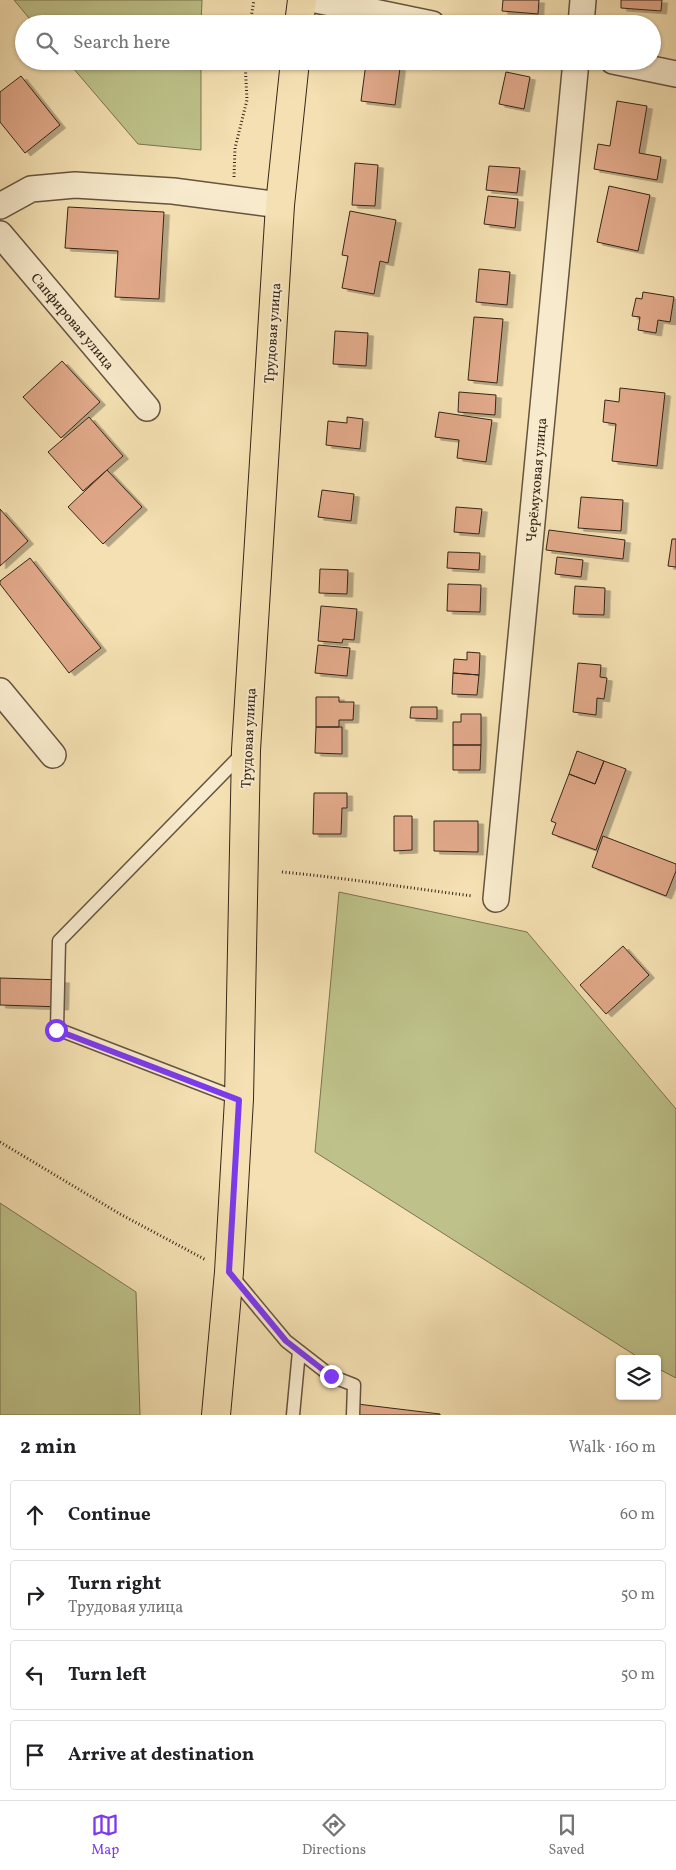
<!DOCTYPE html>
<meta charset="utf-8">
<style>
body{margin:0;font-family:Vollkorn,serif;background:#f2f2f2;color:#202124}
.controls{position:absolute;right:15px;bottom:15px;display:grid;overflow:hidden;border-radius:5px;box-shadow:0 1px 4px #0004}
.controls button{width:45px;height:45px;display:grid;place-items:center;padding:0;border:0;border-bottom:1px solid #e0e0e0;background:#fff;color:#202124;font:25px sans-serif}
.stop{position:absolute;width:15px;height:15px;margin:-11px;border:4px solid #7c3aed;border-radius:50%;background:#fff}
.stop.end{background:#7c3aed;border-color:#fff;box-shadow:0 1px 5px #0008}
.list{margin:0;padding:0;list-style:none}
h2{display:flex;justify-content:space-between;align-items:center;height:65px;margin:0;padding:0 20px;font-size:21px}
h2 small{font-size:16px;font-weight:400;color:#757577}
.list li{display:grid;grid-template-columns:32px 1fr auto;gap:15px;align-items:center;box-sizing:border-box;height:70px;margin:0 10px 10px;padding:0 10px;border:1px solid #e0e0e0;border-radius:5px}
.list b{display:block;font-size:19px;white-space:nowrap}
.list p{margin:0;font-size:16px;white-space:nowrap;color:#757577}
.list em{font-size:16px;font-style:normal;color:#757577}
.icon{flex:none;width:28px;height:28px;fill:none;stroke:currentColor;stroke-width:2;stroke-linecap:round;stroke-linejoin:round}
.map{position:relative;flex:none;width:676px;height:1415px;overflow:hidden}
.search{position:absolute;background:#fff;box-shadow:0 1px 4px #0004;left:15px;right:15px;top:15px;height:55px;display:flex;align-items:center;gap:12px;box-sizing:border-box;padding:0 18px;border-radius:28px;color:#757577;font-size:19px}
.sheet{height:385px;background:#fff}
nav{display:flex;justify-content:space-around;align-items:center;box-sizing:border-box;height:70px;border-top:1px solid #e0e0e0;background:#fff;font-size:14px;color:#757577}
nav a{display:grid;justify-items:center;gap:2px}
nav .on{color:#7c3aed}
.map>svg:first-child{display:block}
.green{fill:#bec28a;stroke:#7a7451}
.building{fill:#e1a98a;stroke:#352518;filter:url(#shadow)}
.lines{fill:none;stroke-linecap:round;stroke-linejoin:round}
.lane-casing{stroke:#65543e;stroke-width:15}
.street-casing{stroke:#65543e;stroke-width:28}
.primary-casing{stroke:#352518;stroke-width:30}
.path{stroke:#352518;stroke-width:3;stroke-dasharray:1 2.5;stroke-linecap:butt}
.lane{stroke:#f8ebcd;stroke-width:12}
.street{stroke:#f8ebcd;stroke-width:25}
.primary{stroke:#f4e0b2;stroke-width:28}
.route{stroke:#7c3aed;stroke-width:6}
.labels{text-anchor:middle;stroke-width:4;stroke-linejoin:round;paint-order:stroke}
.street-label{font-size:14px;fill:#352518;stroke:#f8ebcd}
</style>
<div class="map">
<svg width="676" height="1415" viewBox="0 0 676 1415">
<defs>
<filter id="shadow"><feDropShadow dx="5.5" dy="3" stdDeviation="0" flood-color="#0004"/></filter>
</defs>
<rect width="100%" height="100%" fill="#f4e0b2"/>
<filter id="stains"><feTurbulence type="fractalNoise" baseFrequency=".004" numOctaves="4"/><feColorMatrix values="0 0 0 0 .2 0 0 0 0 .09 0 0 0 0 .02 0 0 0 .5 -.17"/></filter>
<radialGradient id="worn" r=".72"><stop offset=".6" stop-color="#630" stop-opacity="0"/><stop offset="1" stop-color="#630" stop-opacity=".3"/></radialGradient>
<!-- green -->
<path class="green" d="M14 0H202L201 24H34Z
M67 61H201V150L138 144Z
M339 892 527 932 676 1109V1378L657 1368V1359H641L315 1152Z
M0 1203 136 1292 140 1415H0Z"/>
<!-- building -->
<path class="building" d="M503 0H539L538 14 502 11Z
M621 0H662L661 11 621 8Z
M366 63 400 68 395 105 361 101Z
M506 72 530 77 524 109 499 104Z
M21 76 60 125 25 153 0 122V92Z
M617 101 647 106 639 153 661 157 657 180 594 169 598 144 610 146Z
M355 163 378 165 375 206 352 205Z
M489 166 520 168 517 193 486 190Z
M609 186 650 195 638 251 597 242Z
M488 196 518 199 515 228 484 224Z
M68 207 164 212 159 299 115 297 118 251 65 248Z
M350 211 396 220 388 263 380 261 374 294 342 288 348 256 342 255Z
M479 269 510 272 507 305 476 302Z
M643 292 674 297 670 322 658 320 656 333 638 330 640 317 632 316 636 298 642 299Z
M474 317 503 319 497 383 468 380Z
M335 331 368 333 366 366 333 364Z
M62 361 100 402 61 438 23 397Z
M620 388 665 393 657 466 612 461 616 424 603 422 605 400 619 402Z
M459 392 496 395 495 415 458 412Z
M439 412 492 420 486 462 457 458 459 440 435 437Z
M89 417 123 456 83 491 48 452Z
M347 417 363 419 360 449 326 445 328 421 347 423Z
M107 470 142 507 103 544 68 507Z
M322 490 354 494 351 521 318 517Z
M581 497 623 500 621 531 578 528Z
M456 507 482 509 479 534 454 532Z
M0 509 28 541 0 566Z
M549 530 625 540 623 559 546 550Z
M672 539H676V567L668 566Z
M448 552 480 553 479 570 447 568Z
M557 557 583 560 581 577 555 574Z
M30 558 101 648 69 673 0 584V581Z
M320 569 348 570 347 594 319 593Z
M448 584 481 585 480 612 447 611Z
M575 586 605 588 604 615 573 614Z
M321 606 357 609 354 640 343 639 342 643 318 641Z
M318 645 350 648 347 676 315 673Z
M467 652 480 653 479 675 453 673 454 659 467 660Z
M578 663 601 665 600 677 607 678 604 699 597 698 596 715 573 712Z
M453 673 479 675 477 695 452 694Z
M316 697H339V702H354L353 720H339V727H316Z
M411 707H437V719L410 718Z
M461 714H481V745H453V722H461Z
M316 727H342V754L315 753Z
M453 745H481L480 770H453Z
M577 751 604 761 595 784 569 774Z
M604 761 626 769 596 850 552 834 556 823 551 821 569 774 595 784Z
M314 793H347V808H342L341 834H313Z
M394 816H412V850L394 851Z
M434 821H478V852L434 851Z
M603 836 676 864V871L666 896 592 867Z
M623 946 649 975 606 1014 580 985Z
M0 978 64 980 63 1007 0 1005Z
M349 1403 440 1414V1415H348Z"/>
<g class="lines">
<!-- lane casing -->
<g class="lane-casing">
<path id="lane" d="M239 1099 57 1029 59 941 244 752
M231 1275 286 1341 331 1376 354 1385 353 1415
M293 1415 299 1351"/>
</g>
<!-- street casing -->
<g class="street-casing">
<path id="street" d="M316 0 432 24
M581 24 583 0
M613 61 676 74
M0 206 31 189 75 185 173 191 280 205
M0 234 147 408
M0 691 53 755
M496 899 576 61"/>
</g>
<!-- primary casing -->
<g class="primary-casing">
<path id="primary" d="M299 24 302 0
M216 1415 229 1272 239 1099 246 750 280 205 295 61"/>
</g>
<!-- path -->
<path class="path" d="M250 24 254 0
M234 177 235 148 247 100 245 61
M282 872C346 878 409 888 473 896
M0 1142 120 1214 206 1260"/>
<!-- lane -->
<use href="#lane" class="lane"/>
<!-- street -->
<use href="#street" class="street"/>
<!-- primary -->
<use href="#primary" class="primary"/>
</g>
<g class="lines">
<!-- route -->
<path class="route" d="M56 1030 239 1100 229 1272 286 1341 331 1376"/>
</g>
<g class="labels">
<!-- street labels -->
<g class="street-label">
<text transform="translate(73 321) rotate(50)" y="5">Сапфировая улица</text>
<text transform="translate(272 333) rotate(-86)" y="5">Трудовая улица</text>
<text transform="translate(536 480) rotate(-85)" y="5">Черёмуховая улица</text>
<text transform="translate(248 738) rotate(-87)" y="5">Трудовая улица</text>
</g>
</g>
<rect width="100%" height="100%" filter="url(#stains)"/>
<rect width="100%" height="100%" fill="url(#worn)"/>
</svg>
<div class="controls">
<button><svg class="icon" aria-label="layers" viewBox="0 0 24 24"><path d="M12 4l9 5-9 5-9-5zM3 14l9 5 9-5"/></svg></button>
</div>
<div class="stop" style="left:56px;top:1030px"></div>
<div class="stop end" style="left:331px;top:1376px"></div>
<div class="search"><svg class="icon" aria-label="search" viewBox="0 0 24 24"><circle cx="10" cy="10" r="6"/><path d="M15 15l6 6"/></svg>Search here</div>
</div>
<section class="sheet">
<h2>2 min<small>Walk · 160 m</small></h2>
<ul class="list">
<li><svg class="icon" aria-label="ahead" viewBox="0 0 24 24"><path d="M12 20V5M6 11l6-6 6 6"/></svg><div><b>Continue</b></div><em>60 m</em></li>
<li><svg class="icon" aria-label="right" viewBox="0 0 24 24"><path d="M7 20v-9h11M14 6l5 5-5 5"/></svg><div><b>Turn right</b><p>Трудовая улица</p></div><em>50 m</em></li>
<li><svg class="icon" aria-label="left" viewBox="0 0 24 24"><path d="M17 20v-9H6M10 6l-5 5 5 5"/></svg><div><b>Turn left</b></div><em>50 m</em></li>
<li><svg class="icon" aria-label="arrive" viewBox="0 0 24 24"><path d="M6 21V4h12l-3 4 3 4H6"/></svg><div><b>Arrive at destination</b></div></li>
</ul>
</section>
<nav>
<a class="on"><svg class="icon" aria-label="map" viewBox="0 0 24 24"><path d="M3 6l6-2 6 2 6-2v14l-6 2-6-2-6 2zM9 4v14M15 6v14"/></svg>Map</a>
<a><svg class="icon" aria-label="directions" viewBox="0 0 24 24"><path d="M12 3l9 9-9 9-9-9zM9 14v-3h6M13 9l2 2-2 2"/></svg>Directions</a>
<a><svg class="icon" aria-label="saved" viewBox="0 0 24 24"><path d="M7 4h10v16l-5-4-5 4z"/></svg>Saved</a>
</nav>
